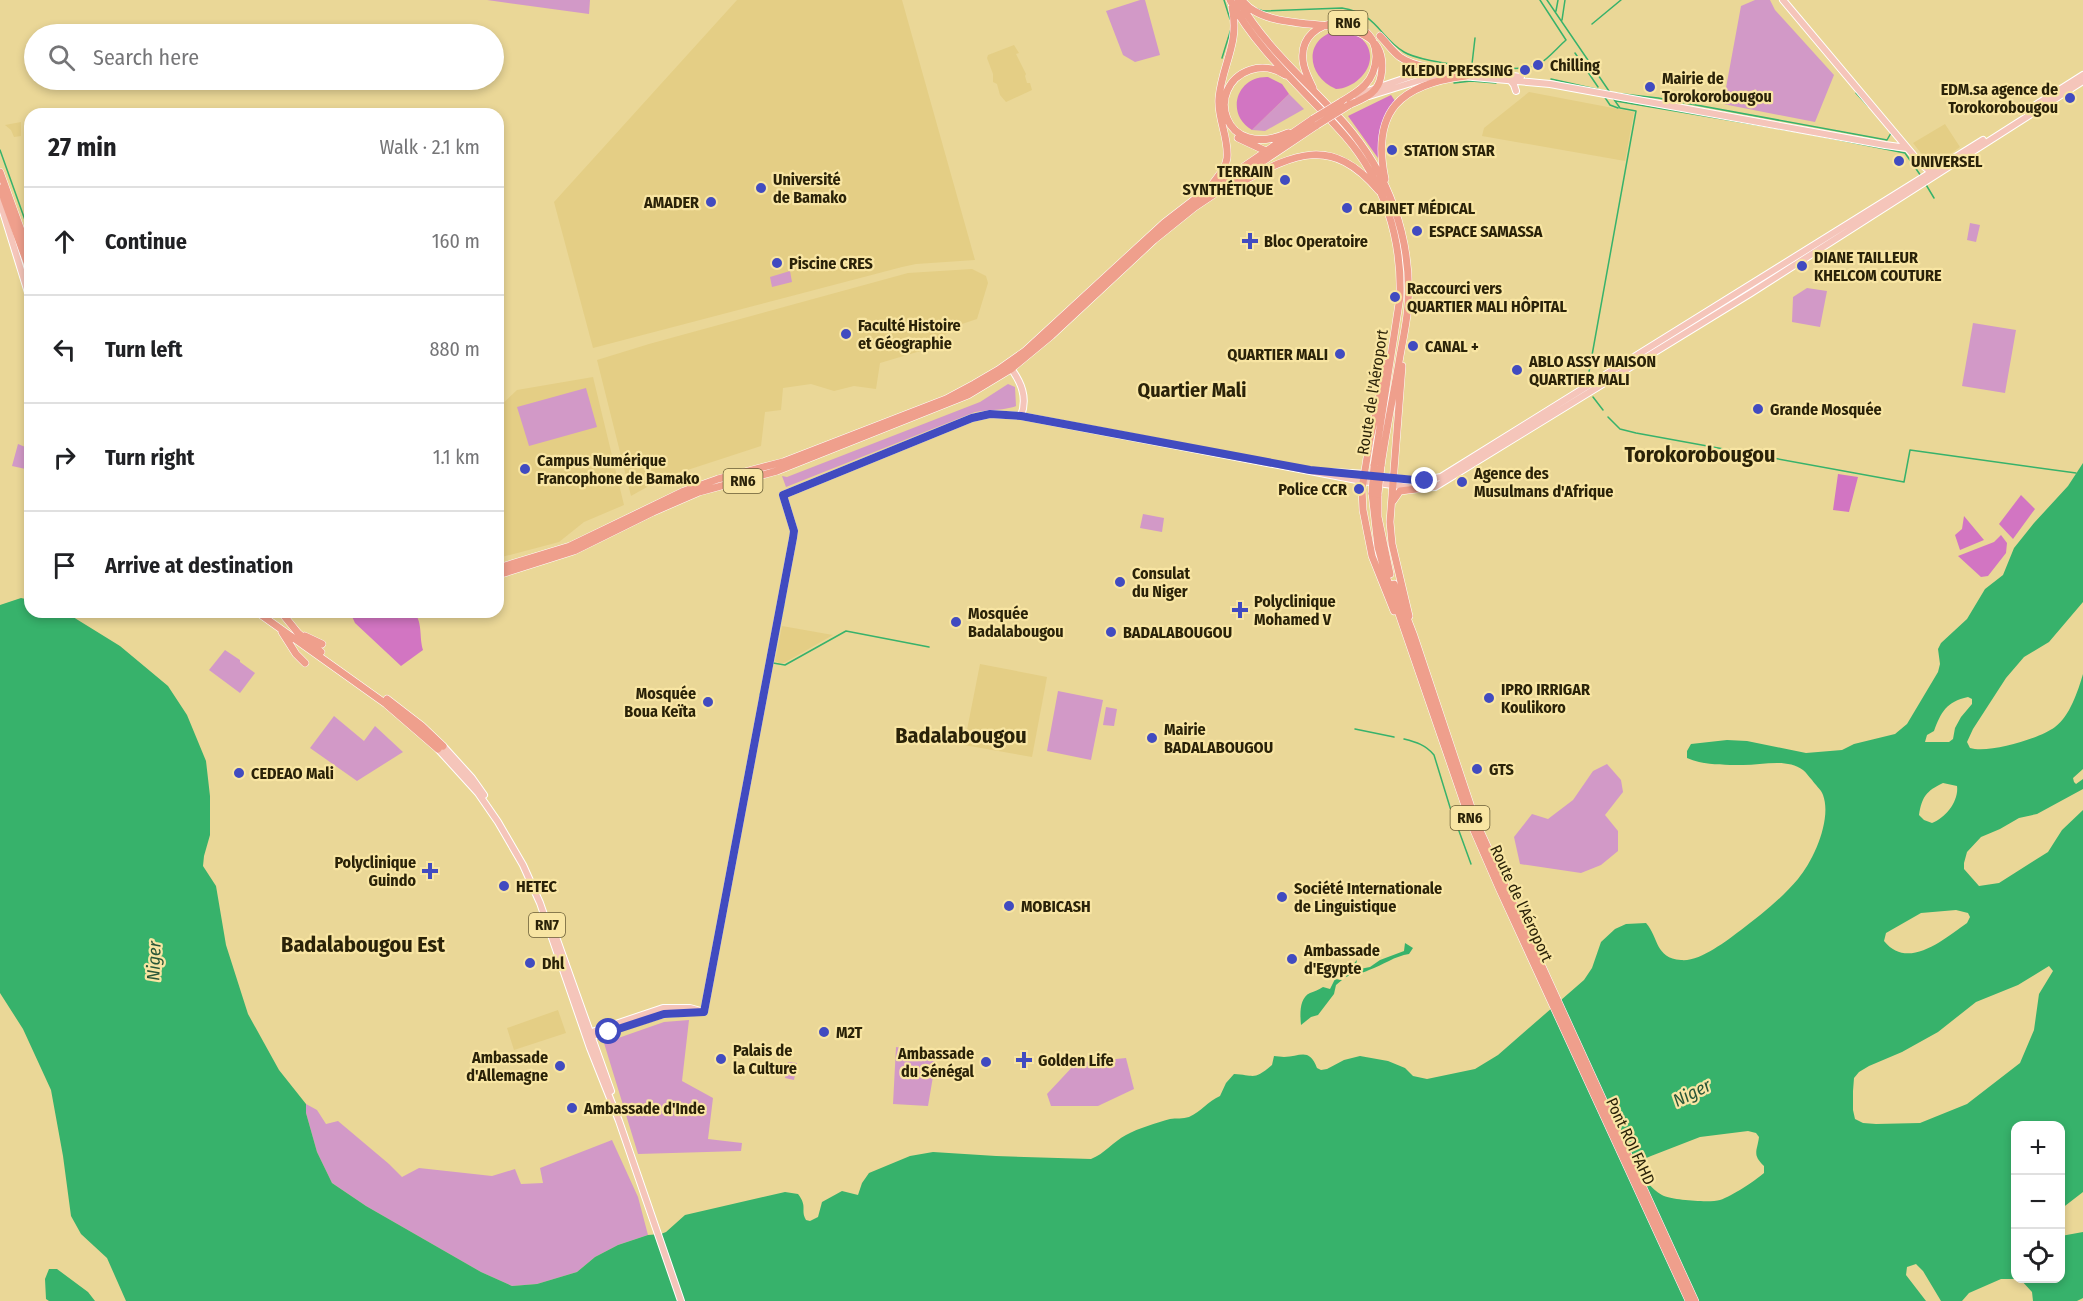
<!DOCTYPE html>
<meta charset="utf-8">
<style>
body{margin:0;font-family:"Fira Sans Condensed",sans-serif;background:#f6f6f6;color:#202124}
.controls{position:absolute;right:18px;bottom:18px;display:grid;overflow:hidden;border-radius:12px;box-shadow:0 3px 9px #0003}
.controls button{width:54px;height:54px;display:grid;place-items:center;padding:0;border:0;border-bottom:2px solid #e0e0e0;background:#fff;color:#202124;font:30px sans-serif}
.stop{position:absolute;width:18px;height:18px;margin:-14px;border:4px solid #414bc0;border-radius:50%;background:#fff}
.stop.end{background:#414bc0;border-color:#fff;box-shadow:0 2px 6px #0008}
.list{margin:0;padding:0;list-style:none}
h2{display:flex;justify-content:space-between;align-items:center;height:78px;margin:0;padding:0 24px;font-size:26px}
h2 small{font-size:20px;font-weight:400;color:#757577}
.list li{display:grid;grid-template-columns:39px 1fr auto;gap:18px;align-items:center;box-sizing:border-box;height:108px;padding:0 24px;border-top:2px solid #e0e0e0}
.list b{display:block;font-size:22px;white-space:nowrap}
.list em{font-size:20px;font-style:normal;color:#757577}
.icon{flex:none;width:33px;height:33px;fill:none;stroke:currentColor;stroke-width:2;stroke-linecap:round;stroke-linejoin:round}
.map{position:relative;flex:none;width:2083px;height:1301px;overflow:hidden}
.search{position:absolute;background:#fff;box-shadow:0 3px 9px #0003;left:24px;top:24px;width:480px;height:66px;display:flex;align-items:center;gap:15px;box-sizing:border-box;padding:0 21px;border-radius:33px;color:#757577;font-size:22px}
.panel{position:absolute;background:#fff;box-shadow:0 3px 9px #0003;left:24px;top:108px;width:480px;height:510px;border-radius:18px}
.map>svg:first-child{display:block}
.built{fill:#e4ce85}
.green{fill:#d299c7}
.forest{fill:#d275c2}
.water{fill:#37b26b;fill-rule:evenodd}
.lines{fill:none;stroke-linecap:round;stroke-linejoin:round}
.stream{stroke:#37b26b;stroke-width:1.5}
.major-casing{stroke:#fff;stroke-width:8}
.highway-casing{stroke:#fff;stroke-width:8}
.major{stroke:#f5c5ba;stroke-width:6}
.highway{stroke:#ef9f8c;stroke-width:7}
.highway-bridge-casing{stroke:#fff;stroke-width:8;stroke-linecap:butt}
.highway-bridge{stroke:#ef9f8c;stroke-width:7}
.route{stroke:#414bc0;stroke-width:8}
.poi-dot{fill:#414bc0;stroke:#f8e5a3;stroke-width:2}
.labels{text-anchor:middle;stroke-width:4.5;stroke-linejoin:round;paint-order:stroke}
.shield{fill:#f8e5a3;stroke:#685c36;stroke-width:1.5}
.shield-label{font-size:15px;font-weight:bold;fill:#2a2208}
.poi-label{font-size:16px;font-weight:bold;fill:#2a2208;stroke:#f8e5a3;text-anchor:start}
.street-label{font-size:16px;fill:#2a2208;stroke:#f8e5a3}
.water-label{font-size:18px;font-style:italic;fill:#285638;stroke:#f8e5a3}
.quarter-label{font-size:20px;font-weight:bold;fill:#2a2208;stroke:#f8e5a3}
.district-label{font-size:22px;font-weight:bold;fill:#2a2208;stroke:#f8e5a3}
</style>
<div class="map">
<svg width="2083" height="1301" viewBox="0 0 2083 1301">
<rect width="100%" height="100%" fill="#ead797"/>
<!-- built -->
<path class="built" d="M737 0H902L975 260 916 264 902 267 593 348 554 202Z
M1014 45 1019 53 1016 54 1026 74 1025 76 1027 83H1030L1032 90 1006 102 1000 95 997 84 993 82V74L987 58 988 55Z
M1529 92 1634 112 1625 161 1482 136 1484 128Z
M21 122V136L14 137 11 130 5 125Z
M1945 124 1960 147 1932 167 1913 143Z
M972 269 986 276 988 283 977 319 962 324 933 342 934 347 880 363 876 389 854 386 834 391 811 384 783 388 781 410 765 412 761 446 663 478 631 496 597 360 649 344 908 273Z
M593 377 624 505 584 522 559 542 498 558V408L517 390Z
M782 626 833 635 784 663H779L775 661Z
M980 664 1047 677 1032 757 964 745Z
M558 1010 566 1033 514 1050 507 1028Z"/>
<!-- green -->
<path class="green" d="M487 0H590L589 14Z
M1140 0H1145L1160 55 1135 62 1123 55 1106 11Z
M1755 0H1770L1775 10 1834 75 1815 122 1723 104 1741 6Z
M1289 94 1304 109 1265 131 1252 130Z
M1970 223 1980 225 1976 242 1967 240Z
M790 271 792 282 772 287 770 277Z
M1807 288 1827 291 1820 327 1792 322 1793 297Z
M1973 323 2016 330 2005 393 1962 386Z
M1008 384 1015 387 1016 406C1008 410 986 410 975 412L786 487 782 476 787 477 980 402Z
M586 388 597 427 529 446 517 407Z
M18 444 30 449V470L12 466Z
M1143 514 1164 518 1162 532 1140 528Z
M225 650 240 660V662L255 673 240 693 209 670Z
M1058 691 1103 700 1091 760 1047 751Z
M1106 707 1117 709 1114 726 1103 725Z
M334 716 364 741 375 726 403 752 357 781 310 748Z
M1607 764 1621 780 1623 792 1605 815 1618 831V851L1601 865 1581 873 1520 864 1514 837 1532 814 1548 819 1573 800 1593 771Z
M689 1020 682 1081 713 1098 708 1139 742 1143 741 1151 638 1154 604 1043 664 1022Z
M896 1047 937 1053 928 1106 893 1104Z
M1126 1058 1134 1089 1098 1106H1051L1047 1094 1076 1063Z
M788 1062 797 1063 794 1080 785 1078Z
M306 1104 317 1110 326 1124 338 1121 389 1164 402 1177 419 1168 492 1176 515 1169 521 1184 543 1183 540 1168 612 1140 638 1197 648 1235 618 1245 595 1257 577 1272 537 1284 512 1286 481 1272 366 1206 332 1183 317 1152 306 1113Z"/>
<!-- forest -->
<path class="forest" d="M1341 30C1348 32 1357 34 1362 39 1383 60 1359 88 1336 89 1304 75 1304 35 1341 30Z
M1268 77 1282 84 1289 94 1252 130C1225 114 1236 76 1268 77Z
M1391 95 1395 101C1381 117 1380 138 1378 158L1348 116Z
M1838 474 1858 477 1849 512 1833 510Z
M2021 495 2035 509 2013 539 1999 524Z
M1964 516 1984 540 1960 550 1955 535 1962 529Z
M2001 535 2007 543 2006 553 1988 576 1981 577 1958 556 1994 542Z
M350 612H414C423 623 419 637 423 650L401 666 355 623Z"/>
<!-- water -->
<path class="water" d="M2083 463V602L2049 642 2024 657 2006 678 1973 729 1967 742 1970 748C1988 754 2039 739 2055 727 2070 716 2078 691 2083 674V769L2073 778 2074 782 2076 784 2083 779V789L2037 814 2019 818 2000 829 1981 837 1967 852 1964 863V869L1979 886 1999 883 2048 852 2062 830 2083 810V1192L2061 1209 2060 1126H2016V1278H2060L2061 1236 2083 1232V1298L2077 1301H2033L2032 1292 2020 1279H2001L1969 1293 1962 1301H1941L1923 1271 1916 1264 1907 1267 1906 1275 1926 1301H126L107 1258 81 1234 71 1216 63 1156 51 1090 23 1029 0 993V605L21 598 30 600V612H65L120 646 168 686 187 715 206 761 210 796V835L204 856 203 866 216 886 226 945 248 1014 279 1070 306 1104V1113L317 1152 332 1183 366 1206 481 1272 512 1286 537 1284 577 1272 595 1257 618 1245 648 1235 661 1234 666 1232 685 1215 785 1192 798 1194C808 1207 800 1210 806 1220L810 1221 818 1217 822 1202 842 1191 858 1195 862 1183 869 1173 910 1156 933 1152 996 1156 1091 1159C1104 1154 1113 1142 1126 1135 1139 1128 1156 1123 1170 1119 1176 1118 1183 1119 1189 1117 1201 1112 1208 1101 1220 1096L1226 1083 1234 1074C1255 1075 1253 1081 1272 1065L1274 1056C1277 1056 1281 1057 1284 1057 1300 1057 1309 1047 1317 1068L1321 1070 1327 1069 1344 1060 1360 1056 1388 1061 1405 1068 1413 1076 1427 1079 1475 1069 1498 1055 1584 980 1592 968 1601 942 1615 929 1626 924 1646 923C1659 938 1655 958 1681 960 1700 962 1726 941 1741 930 1761 915 1782 898 1798 879 1814 860 1832 819 1823 795 1821 789 1815 785 1812 780 1809 777 1806 772 1803 770 1786 757 1759 766 1740 765 1723 765 1703 765 1687 758V751L1691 744 1727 740 1747 741 1806 753 1842 750 1854 744 1895 734 1907 724 1938 672 1940 664 1938 649 1941 643 1967 619 1985 589 2003 575 2014 548 2034 523 2068 486ZM1968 697 1972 699V704L1961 717 1955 728 1953 739 1949 742H1925L1927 735 1934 731C1941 712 1946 702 1968 697ZM1943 783 1957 786C1959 801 1946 818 1932 823L1924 820 1919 815C1922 797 1926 791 1943 783ZM1956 910 1968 913 1970 917 1967 923C1944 939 1908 971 1884 941L1886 933 1921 913ZM2049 966 2053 971 2039 994 2034 1030 2020 1063 1967 1104 1920 1123 1876 1124 1863 1123 1855 1119 1853 1110V1091L1854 1078 1859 1072 1869 1066 1902 1052 1938 1032 1976 1002 2018 985ZM1748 1131 1756 1133 1759 1137C1757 1152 1752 1154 1764 1166V1173C1755 1181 1732 1196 1720 1200 1710 1203 1674 1200 1664 1196 1651 1190 1637 1173 1644 1159L1651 1156 1700 1137Z
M1405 943 1413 948 1409 954C1395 956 1383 965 1369 970 1362 974 1354 973 1346 977V972C1353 968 1352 965 1357 960L1355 970 1370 967 1380 960 1404 951Z
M1335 979 1342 980 1336 985 1334 994 1318 1015 1311 1017 1301 1025C1300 1015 1299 998 1310 993 1315 991 1318 990 1323 987L1330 989Z
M49 1269H57L88 1292 95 1301H49L46 1299 45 1279Z"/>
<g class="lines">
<!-- stream -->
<path class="stream" d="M1224 0 1230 19
M1547 0 1609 91
M1257 9 1263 11 1342 8C1378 14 1378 36 1404 52 1423 64 1519 75 1539 64 1547 60 1558 47 1566 40L1540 0
M1556 11 1558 0
M1562 20 1565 0
M1592 24 1621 0
M1575 53 1598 87
M1222 58 1231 29
M1472 64 1475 38
M1551 79 1609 92
M1454 83 1471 81 1496 83
M1614 93 1658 98 1887 140 1891 133
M1856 93 1868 106
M1604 96 1610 105 1618 108
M1616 101 1805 133 1905 153 1921 176
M0 150 30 234
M1925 183 1934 198
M1587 383 1636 111 1620 108 1613 98
M1593 397 1603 410
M1608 417 1620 429 1636 433 1904 482 1910 450 2076 473
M775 650 784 603
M773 663 785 665 846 631 929 647
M760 695 762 689
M1355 729 1394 737
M1404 739C1416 742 1426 745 1434 755L1453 817
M1455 820 1471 864"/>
<!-- major casing -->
<g class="major-casing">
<path id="major" d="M1783 0 1920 163 1932 173
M1472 71 1521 77
M1462 76 1550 84 1885 145 1907 148
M1510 80 1514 85 1516 91
M1356 95 1415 75 1450 71
M1369 96 1427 78 1452 76
M2034 106 2083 75
M0 202 30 299
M1010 367C1021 382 1028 397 1021 416
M1332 472 1366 474
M1377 476 1418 481 1441 477 1983 140
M443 746 472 778 484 795
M438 749 478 793 498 822 523 865 540 903 590 1048 619 1121 681 1301
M550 920 611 1091
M586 1034 663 1008H690L704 1012 793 538 794 531 783 495 972 418 990 414 1021 416 1362 481 1416 488 1435 487 1751 293 2083 81
M590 1037 664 1014 693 1012"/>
</g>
<!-- highway casing -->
<g class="highway-casing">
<path id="highway" d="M1230 0C1259 53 1306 91 1345 136 1384 181 1402 238 1400 297L1374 466
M1238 0C1266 49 1308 82 1345 124 1388 173 1412 238 1408 304 1407 323 1402 343 1399 362 1393 397 1386 431 1381 466
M1242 0C1273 44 1394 0 1381 76 1378 94 1364 98 1349 105
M1380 36C1387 43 1392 51 1400 57 1420 71 1451 68 1474 71
M1285 75C1275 68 1262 66 1250 70 1204 86 1222 162 1288 133
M1313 88C1309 79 1304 71 1303 61 1297 13 1377 9 1376 57 1375 82 1360 91 1341 102
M1238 138 1268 152
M0 172 30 255
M1385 179C1371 111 1400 84 1466 76
M1211 186C1217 177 1226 169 1227 158 1229 137 1217 118 1219 98 1222 64 1240 44 1232 7
M0 188 30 271
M1230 188C1288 158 1328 130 1379 191
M1387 363 1370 439 1362 489 1363 510 1372 556 1394 611
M1402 366 1390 522 1392 544 1409 616
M1372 493 1378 547 1386 576 1472 826 1499 888 1689 1301
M1378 494V517L1390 574
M1393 501 1400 491 1425 488
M498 568 570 546 684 491 718 479 783 462 946 399 974 384 998 370 1025 351 1164 223 1208 189 1223 181 1313 119
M498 575 574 551 653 512 699 492 777 471 968 395 1011 369 1051 336 1154 240 1195 207 1317 125
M1394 584 1414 636 1476 822 1695 1301
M257 612 386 704 438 749
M281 612 298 633 321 652
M282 632 296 654 305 663
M305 636 322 644
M387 699 422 726 443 746"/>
</g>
<!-- major -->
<use href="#major" class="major"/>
<!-- highway -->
<use href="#highway" class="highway"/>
<!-- highway-bridge casing -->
<g class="highway-bridge-casing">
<path id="highway-bridge" d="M1313 119 1341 102
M1317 125 1349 105
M1372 493 1374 466
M1378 494 1381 466"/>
</g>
<!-- highway-bridge -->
<use href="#highway-bridge" class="highway-bridge"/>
</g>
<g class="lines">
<!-- route -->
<path class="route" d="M609 1032 664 1014 704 1012 793 538 794 531 783 495 972 418 990 414 1021 416 1310 470 1425 481"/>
</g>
<!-- markers -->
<g class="poi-dot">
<circle cx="1538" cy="65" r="6"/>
<circle cx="1525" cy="70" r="6"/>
<circle cx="1650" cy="87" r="6"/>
<circle cx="2070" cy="98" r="6"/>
<circle cx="1392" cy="150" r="6"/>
<circle cx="1899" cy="161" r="6"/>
<circle cx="1285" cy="180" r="6"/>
<circle cx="761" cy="188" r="6"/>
<circle cx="711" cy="202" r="6"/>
<circle cx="1347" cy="208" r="6"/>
<circle cx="1417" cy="231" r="6"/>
<path d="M1247 232h6v6h6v6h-6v6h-6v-6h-6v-6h6z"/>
<circle cx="777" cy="263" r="6"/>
<circle cx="1802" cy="266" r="6"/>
<circle cx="1395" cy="297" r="6"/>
<circle cx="846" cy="334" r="6"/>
<circle cx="1413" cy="346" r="6"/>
<circle cx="1340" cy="354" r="6"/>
<circle cx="1517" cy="370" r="6"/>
<circle cx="1758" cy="409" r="6"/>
<circle cx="525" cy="469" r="6"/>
<circle cx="1462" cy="482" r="6"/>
<circle cx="1359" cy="489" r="6"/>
<circle cx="1120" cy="582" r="6"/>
<path d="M1237 601h6v6h6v6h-6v6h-6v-6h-6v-6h6z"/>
<circle cx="956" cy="622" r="6"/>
<circle cx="1111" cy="632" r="6"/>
<circle cx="1489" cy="698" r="6"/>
<circle cx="708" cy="702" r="6"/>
<circle cx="1152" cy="738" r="6"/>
<circle cx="1477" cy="769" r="6"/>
<circle cx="239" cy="773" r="6"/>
<path d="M427 862h6v6h6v6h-6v6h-6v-6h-6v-6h6z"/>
<circle cx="504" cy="886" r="6"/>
<circle cx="1282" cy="897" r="6"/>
<circle cx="1009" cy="906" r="6"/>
<circle cx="1292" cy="959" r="6"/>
<circle cx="530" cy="963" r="6"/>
<circle cx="824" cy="1032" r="6"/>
<circle cx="721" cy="1059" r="6"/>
<path d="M1021 1051h6v6h6v6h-6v6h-6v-6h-6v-6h6z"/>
<circle cx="986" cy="1062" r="6"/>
<circle cx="560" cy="1066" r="6"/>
<circle cx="572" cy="1108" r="6"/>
</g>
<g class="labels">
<!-- shield labels -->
<g class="shield">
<rect x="1328.5" y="11" width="39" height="24" rx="4.5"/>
<rect x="723.5" y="469" width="39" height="24" rx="4.5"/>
<rect x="1450.5" y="806" width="39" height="24" rx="4.5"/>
<rect x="529" y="913" width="36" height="24" rx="4.5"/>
</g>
<g class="shield-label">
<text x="1348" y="28">RN6</text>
<text x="743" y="486">RN6</text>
<text x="1470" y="823">RN6</text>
<text x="547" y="930">RN7</text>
</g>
<!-- poi labels -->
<g class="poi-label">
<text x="1550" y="71">Chilling</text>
<text x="1513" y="76" text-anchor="end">KLEDU PRESSING</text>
<text x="1662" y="84">Mairie de<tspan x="1662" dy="18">Torokorobougou</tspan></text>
<text x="2058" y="95" text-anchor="end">EDM.sa agence de<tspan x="2058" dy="18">Torokorobougou</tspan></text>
<text x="1404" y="156">STATION STAR</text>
<text x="1911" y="167">UNIVERSEL</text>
<text x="1273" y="177" text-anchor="end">TERRAIN<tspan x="1273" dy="18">SYNTHÉTIQUE</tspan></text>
<text x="773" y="185">Université<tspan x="773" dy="18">de Bamako</tspan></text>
<text x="699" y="208" text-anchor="end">AMADER</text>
<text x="1359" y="214">CABINET MÉDICAL</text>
<text x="1429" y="237">ESPACE SAMASSA</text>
<text x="1264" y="247">Bloc Operatoire</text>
<text x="1814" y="263">DIANE TAILLEUR<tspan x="1814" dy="18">KHELCOM COUTURE</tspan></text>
<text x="789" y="269">Piscine CRES</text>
<text x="1407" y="294">Raccourci vers<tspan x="1407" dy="18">QUARTIER MALI HÔPITAL</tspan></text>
<text x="858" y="331">Faculté Histoire<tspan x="858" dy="18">et Géographie</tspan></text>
<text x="1425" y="352">CANAL +</text>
<text x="1328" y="360" text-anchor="end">QUARTIER MALI</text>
<text x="1529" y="367">ABLO ASSY MAISON<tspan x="1529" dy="18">QUARTIER MALI</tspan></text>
<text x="1770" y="415">Grande Mosquée</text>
<text x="537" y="466">Campus Numérique<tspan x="537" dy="18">Francophone de Bamako</tspan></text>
<text x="1474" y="479">Agence des<tspan x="1474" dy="18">Musulmans d'Afrique</tspan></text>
<text x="1347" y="495" text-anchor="end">Police CCR</text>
<text x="1132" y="579">Consulat<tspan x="1132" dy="18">du Niger</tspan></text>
<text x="1254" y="607">Polyclinique<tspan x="1254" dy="18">Mohamed V</tspan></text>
<text x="968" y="619">Mosquée<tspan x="968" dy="18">Badalabougou</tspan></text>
<text x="1123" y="638">BADALABOUGOU</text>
<text x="1501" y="695">IPRO IRRIGAR<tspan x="1501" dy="18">Koulikoro</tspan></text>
<text x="696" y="699" text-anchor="end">Mosquée<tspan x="696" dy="18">Boua Keïta</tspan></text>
<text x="1164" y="735">Mairie<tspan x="1164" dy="18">BADALABOUGOU</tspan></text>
<text x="1489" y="775">GTS</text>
<text x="251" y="779">CEDEAO Mali</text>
<text x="416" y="868" text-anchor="end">Polyclinique<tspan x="416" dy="18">Guindo</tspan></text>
<text x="516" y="892">HETEC</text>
<text x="1294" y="894">Société Internationale<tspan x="1294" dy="18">de Linguistique</tspan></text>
<text x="1021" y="912">MOBICASH</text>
<text x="1304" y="956">Ambassade<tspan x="1304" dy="18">d'Egypte</tspan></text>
<text x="542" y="969">Dhl</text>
<text x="836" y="1038">M2T</text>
<text x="733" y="1056">Palais de<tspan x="733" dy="18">la Culture</tspan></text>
<text x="974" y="1059" text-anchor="end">Ambassade<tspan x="974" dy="18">du Sénégal</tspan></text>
<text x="548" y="1063" text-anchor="end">Ambassade<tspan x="548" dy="18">d'Allemagne</tspan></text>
<text x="1038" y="1066">Golden Life</text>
<text x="584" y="1114">Ambassade d'Inde</text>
</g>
<!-- street labels -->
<g class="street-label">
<text transform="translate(1372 392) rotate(-81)" y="6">Route de l'Aéroport</text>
<text transform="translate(1522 903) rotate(65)" y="6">Route de l'Aéroport</text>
<text transform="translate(1631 1141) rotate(65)" y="6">Pont ROI FAHD</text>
</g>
<!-- water labels -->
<g class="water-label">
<text transform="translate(154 961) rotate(-88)" y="6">Niger</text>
<text transform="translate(1692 1093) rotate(-27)" y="6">Niger</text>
</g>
<!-- quarter labels -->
<g class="quarter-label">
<text x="1192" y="397">Quartier Mali</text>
</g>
<!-- district labels -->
<g class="district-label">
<text x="1700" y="462">Torokorobougou</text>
<text x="961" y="743">Badalabougou</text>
<text x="363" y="952">Badalabougou Est</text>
</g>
</g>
</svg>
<div class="controls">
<button>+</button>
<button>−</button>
<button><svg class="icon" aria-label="locate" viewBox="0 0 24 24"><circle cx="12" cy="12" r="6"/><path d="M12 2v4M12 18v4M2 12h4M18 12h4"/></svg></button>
</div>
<div class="stop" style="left:609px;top:1032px"></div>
<div class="stop end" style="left:1425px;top:481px"></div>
<div class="search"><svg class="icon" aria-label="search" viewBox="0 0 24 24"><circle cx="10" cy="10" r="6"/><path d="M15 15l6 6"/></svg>Search here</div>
<section class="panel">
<h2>27 min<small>Walk · 2.1 km</small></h2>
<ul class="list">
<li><svg class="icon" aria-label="ahead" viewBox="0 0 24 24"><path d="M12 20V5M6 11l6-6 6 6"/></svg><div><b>Continue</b></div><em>160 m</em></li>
<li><svg class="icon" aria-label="left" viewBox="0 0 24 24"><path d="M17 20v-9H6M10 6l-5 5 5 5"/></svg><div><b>Turn left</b></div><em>880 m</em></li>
<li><svg class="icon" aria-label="right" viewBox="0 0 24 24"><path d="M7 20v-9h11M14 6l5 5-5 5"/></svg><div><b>Turn right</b></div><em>1.1 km</em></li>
<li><svg class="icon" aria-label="arrive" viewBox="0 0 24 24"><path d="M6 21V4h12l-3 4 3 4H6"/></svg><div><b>Arrive at destination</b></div></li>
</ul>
</section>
</div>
